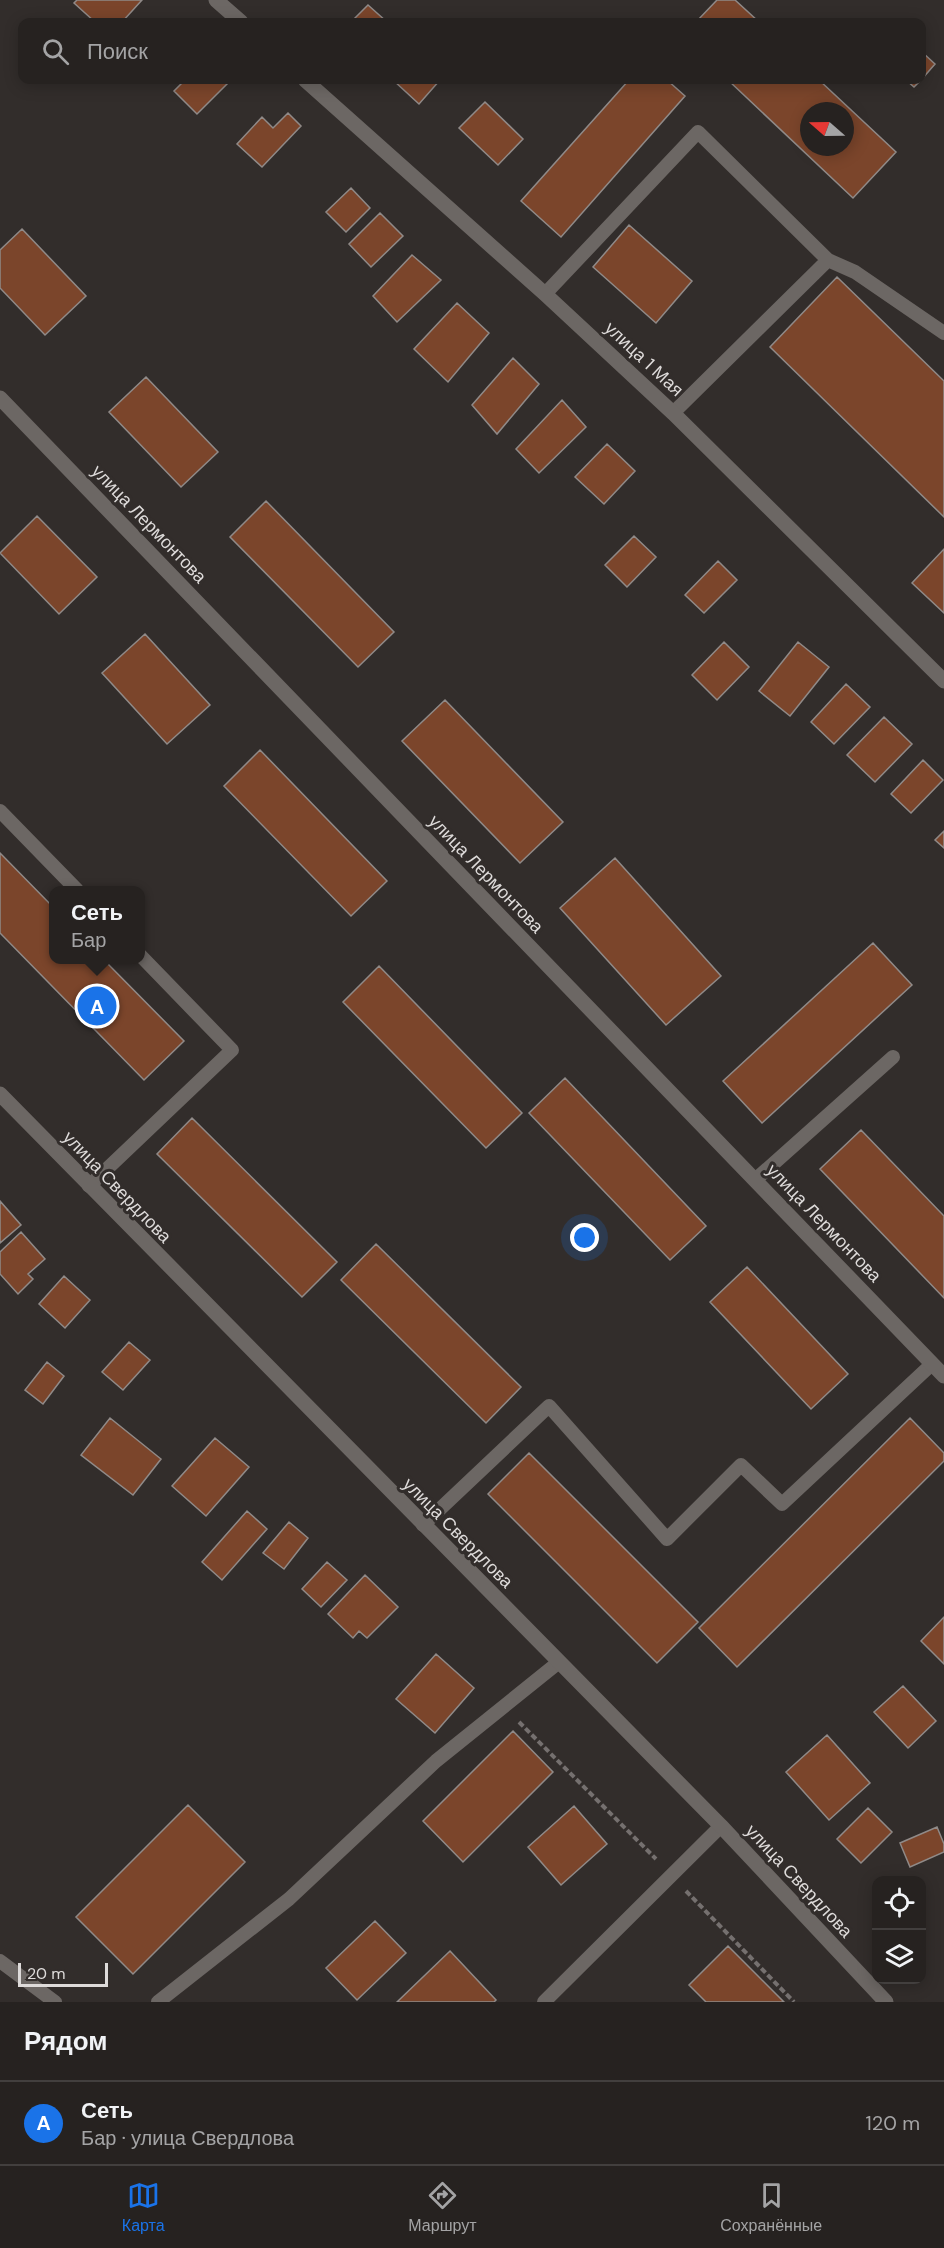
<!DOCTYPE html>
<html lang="ru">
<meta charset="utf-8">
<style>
body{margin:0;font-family:"DM Sans",sans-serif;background:#322f2d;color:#f1f3f6}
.controls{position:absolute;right:18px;bottom:18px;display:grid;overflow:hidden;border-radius:12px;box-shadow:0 3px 15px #0003}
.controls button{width:54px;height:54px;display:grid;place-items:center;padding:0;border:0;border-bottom:2px solid #423f3e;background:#262220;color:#f1f3f6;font:30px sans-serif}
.compass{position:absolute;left:800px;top:102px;width:54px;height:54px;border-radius:50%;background:#262220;box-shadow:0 3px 15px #0003;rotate:290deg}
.scale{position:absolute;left:18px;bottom:15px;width:90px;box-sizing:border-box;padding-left:6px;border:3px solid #dedbda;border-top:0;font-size:16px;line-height:21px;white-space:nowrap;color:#dedbda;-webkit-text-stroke:4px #322d2b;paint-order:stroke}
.you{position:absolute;left:585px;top:1238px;width:21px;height:21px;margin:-15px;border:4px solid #fff;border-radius:50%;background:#1a73e8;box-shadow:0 0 0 9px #1a73e833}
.badge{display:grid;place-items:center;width:39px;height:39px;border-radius:50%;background:#1a73e8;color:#fff;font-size:20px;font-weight:700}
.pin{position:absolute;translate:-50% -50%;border:3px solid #fff;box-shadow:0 2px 6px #0006}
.popup{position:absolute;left:49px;top:886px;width:96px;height:78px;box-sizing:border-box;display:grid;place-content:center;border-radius:12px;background:#262220;filter:drop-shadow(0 2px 4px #0005);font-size:20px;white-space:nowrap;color:#a4a4a5}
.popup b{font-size:22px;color:#f1f3f6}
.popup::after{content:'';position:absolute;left:50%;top:100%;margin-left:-12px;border:12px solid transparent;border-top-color:#262220}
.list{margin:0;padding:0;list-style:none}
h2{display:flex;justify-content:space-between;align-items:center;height:78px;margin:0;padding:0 24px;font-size:26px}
h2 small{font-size:20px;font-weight:400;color:#a4a4a5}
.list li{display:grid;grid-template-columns:39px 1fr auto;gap:18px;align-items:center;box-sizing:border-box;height:84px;padding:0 24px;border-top:2px solid #423f3e}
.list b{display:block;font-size:22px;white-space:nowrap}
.list p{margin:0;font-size:20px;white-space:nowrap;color:#a4a4a5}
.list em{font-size:20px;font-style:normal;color:#a4a4a5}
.icon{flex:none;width:33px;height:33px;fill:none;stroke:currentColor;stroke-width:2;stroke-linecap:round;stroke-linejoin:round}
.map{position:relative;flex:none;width:944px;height:2002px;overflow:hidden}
.search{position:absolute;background:#262220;box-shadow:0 3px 15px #0003;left:18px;right:18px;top:18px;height:66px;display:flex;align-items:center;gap:15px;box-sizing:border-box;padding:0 21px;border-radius:12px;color:#a4a4a5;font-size:22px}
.sheet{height:162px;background:#262220}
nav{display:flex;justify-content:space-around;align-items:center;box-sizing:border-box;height:84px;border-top:2px solid #423f3e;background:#262220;font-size:16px;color:#a4a4a5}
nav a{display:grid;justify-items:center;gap:3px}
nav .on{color:#1a73e8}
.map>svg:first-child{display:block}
.building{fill:#7b452b;stroke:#908a88;stroke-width:1.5;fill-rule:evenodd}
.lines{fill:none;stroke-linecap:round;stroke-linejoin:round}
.path{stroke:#75706f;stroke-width:4;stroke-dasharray:6 3;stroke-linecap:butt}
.service{stroke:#6c6764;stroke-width:14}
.minor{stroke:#6c6764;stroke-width:15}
.secondary{stroke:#6c6764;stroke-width:15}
.labels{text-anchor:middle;stroke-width:6;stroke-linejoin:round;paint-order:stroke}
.street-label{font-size:18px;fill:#dedbda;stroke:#322d2b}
</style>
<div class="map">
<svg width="944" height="2002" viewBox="0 0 944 2002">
<rect width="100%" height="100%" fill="#322d2b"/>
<!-- building -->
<path class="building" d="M77 0H142L122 22H95L74 3Z
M717 0H735L759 22H696Z
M368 5 387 22H351Z
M922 52 935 64 922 79Z
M185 80H231L197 114 174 91Z
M393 80H440L419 104Z
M629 80H667L685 96 561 237 521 201Z
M728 80H819L896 152 853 198ZM809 111H845V147H809Z
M906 80H921L914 87Z
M485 102 523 139 498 165 459 128Z
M288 113 301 126 262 167 237 144 262 117 273 128Z
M351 188 370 208 346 232 326 212Z
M380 213 403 236 371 267 349 244Z
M629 225 692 281 656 323 593 267Z
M22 229 86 296 45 335 0 288V250Z
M412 255 441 280 397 322 373 296Z
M837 277 944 381V517L770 347Z
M457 303 489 333 448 382 414 349Z
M513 358 539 384 497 434 472 405Z
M146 377 218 452 181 487 109 412Z
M562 400 586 427 539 473 516 449Z
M607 444 635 471 604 504 575 477Z
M266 501 394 632 358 667 230 537Z
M37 516 97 577 59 614 0 553Z
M634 536 656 557 627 587 605 565Z
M944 549V613L912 583Z
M718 561 737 580 704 613 685 595Z
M145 634 210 705 167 744 102 673Z
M724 642 749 667 717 700 692 675Z
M798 642 829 667 790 716 759 691Z
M846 684 870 707 834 744 811 722Z
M445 700 563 822 520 863 402 741Z
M884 717 912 744 875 782 847 755Z
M260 750 387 881 351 916 224 786Z
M923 760 943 780 911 813 891 794Z
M944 831V848L935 840Z
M0 853 54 908V960H104L184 1041 144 1080 0 933Z
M615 858 721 976 666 1025 560 908Z
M873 943 912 985 762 1123 723 1081Z
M379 966 522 1113 486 1148 343 1002Z
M565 1078 706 1226 670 1260 529 1113Z
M192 1118 337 1262 302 1297 157 1154Z
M861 1130 944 1216V1298L820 1169Z
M0 1201 21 1225 0 1243Z
M21 1232 45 1259 28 1274 33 1279 18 1294 0 1274V1252Z
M376 1244 521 1387 486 1423 341 1280Z
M747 1267 848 1374 811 1409 710 1302Z
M64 1276 90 1300 65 1328 39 1304Z
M129 1342 150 1360 123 1390 102 1372Z
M47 1362 64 1376 43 1404 25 1390Z
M110 1418 161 1459 133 1495 81 1455Z
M910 1418 944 1453V1461L737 1667 699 1628Z
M215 1438 249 1467 206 1516 172 1486Z
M529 1453 698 1622 657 1663 488 1494Z
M247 1511 267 1529 222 1580 202 1562Z
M289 1522 308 1538 284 1569 263 1553Z
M327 1562 347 1580 321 1607 302 1589Z
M365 1575 398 1607 367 1638 359 1631 353 1638 328 1614Z
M944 1617V1664L921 1641Z
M436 1654 474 1688 435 1733 396 1699Z
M903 1686 936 1721 908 1748 874 1712Z
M513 1731 553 1772 463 1862 423 1821Z
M827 1735 870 1783 829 1820 786 1772Z
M188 1805 245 1862 133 1974 76 1917Z
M574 1806 607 1844 561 1885 528 1847Z
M868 1808 892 1832 861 1863 837 1839Z
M937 1827 944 1844V1852L910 1867 900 1843Z
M375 1921 406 1953 357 2000 326 1968Z
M728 1946 784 2002H706L689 1985Z
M450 1951 496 2000 494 2002H397Z"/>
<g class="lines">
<!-- path -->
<path class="path" d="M519 1722 656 1859
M686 1891 794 2002"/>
<!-- service -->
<path class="service" d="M545 294 698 132 828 260 855 272 944 333
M673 413 828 260
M0 811 77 890
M755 1180 893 1057
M89 1186 232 1050 140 955
M423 1525 549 1406 667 1539 741 1465 782 1504 932 1364
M0 1961 55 2002
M158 2002 289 1899 436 1761 559 1662
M544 2002 721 1826"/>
<!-- minor -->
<path class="minor" d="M216 0 241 22
M305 80 545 294 673 413 944 681
M0 398 944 1376"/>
<!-- secondary -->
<path class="secondary" d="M0 1094 721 1826 886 2002"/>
</g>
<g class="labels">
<!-- street labels -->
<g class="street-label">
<text transform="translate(644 359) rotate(43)" y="6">улица 1 Мая</text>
<text transform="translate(149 524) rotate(46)" y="6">улица Лермонтова</text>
<text transform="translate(486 874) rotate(46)" y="6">улица Лермонтова</text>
<text transform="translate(117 1187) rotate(46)" y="6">улица Свердлова</text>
<text transform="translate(824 1223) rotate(46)" y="6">улица Лермонтова</text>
<text transform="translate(458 1533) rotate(45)" y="6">улица Свердлова</text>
<text transform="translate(799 1881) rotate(47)" y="6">улица Свердлова</text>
</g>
</g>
</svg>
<div class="controls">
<button><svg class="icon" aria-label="locate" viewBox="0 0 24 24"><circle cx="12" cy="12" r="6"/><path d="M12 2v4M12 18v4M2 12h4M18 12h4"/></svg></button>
<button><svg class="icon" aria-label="layers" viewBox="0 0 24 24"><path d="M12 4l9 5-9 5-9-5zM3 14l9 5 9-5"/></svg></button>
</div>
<svg class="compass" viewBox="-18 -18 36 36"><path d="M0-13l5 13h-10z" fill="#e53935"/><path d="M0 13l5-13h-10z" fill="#a4a4a5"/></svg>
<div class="scale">20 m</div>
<div class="you"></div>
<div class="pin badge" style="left:97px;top:1006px">A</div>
<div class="popup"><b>Сеть</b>Бар</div>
<div class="search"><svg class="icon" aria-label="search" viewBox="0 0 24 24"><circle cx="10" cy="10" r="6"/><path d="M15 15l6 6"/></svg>Поиск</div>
</div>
<section class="sheet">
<h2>Рядом<small></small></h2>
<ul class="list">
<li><span class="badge">A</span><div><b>Сеть</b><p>Бар · улица Свердлова</p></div><em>120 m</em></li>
</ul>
</section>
<nav>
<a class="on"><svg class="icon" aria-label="map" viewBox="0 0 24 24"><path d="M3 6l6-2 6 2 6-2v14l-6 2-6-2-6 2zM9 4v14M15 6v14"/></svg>Карта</a>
<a><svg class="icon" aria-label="directions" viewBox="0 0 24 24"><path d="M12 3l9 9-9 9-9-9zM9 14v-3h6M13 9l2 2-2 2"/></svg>Маршрут</a>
<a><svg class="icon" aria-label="saved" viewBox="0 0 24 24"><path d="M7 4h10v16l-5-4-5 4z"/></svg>Сохранённые</a>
</nav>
